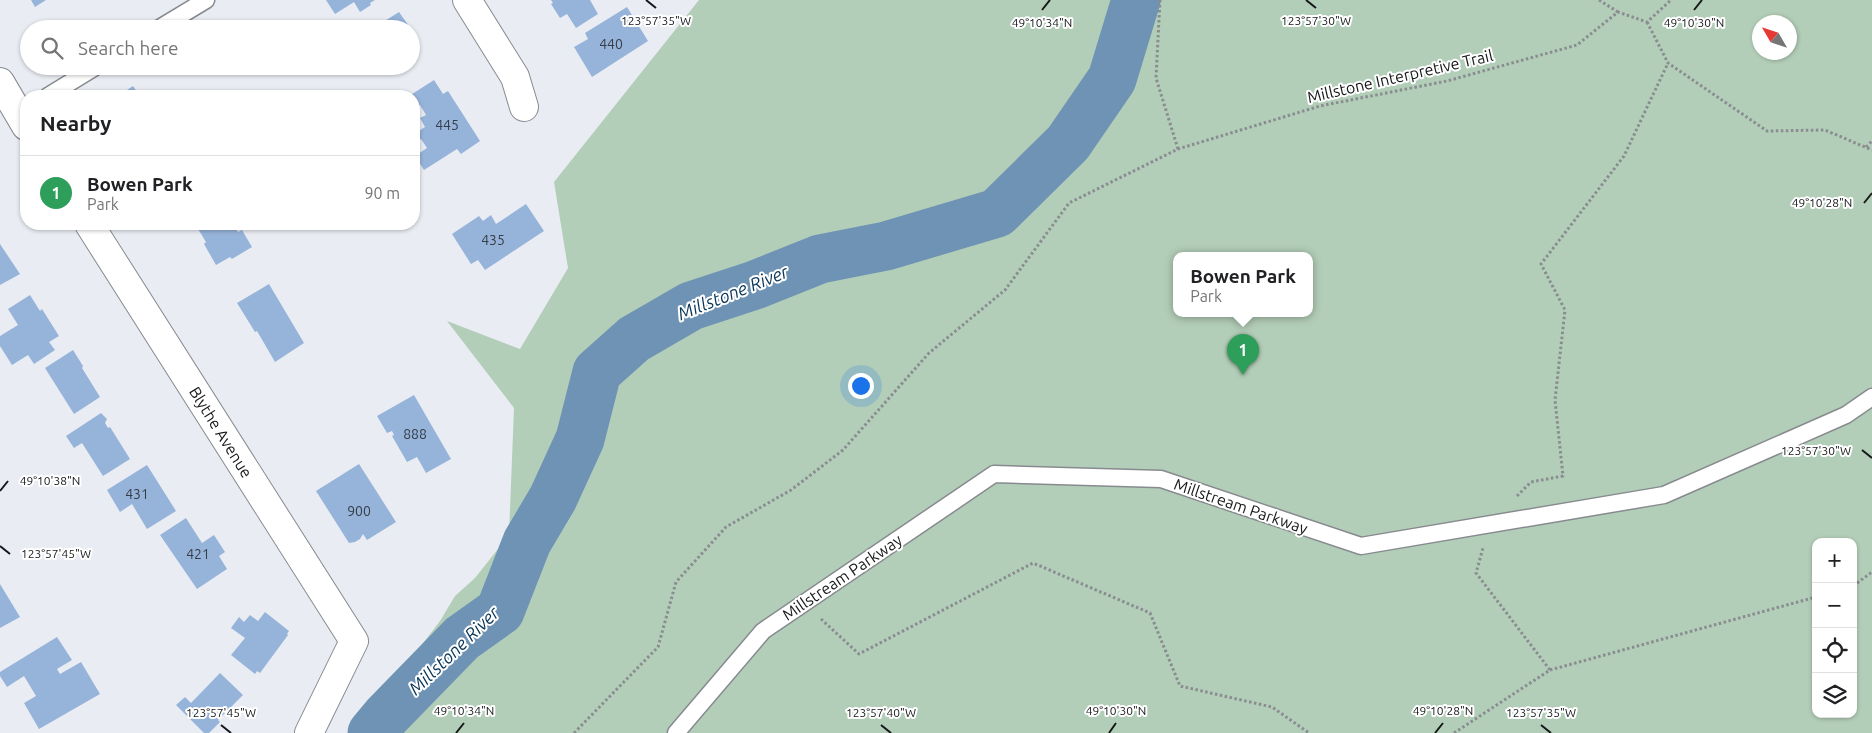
<!DOCTYPE html>
<meta charset="utf-8">
<style>
body{margin:0;font-family:Ubuntu,sans-serif;background:#f2f2f2;color:#202124}
.controls{position:absolute;right:15px;bottom:15px;display:grid;overflow:hidden;border-radius:10px;box-shadow:0 1px 4px #0004}
.controls button{width:45px;height:45px;display:grid;place-items:center;padding:0;border:0;border-bottom:1px solid #e0e0e0;background:#fff;color:#202124;font:25px sans-serif}
.compass{position:absolute;left:1752px;top:15px;width:45px;height:45px;border-radius:50%;background:#fff;box-shadow:0 1px 4px #0004;rotate:309deg}
.you{position:absolute;left:860px;top:385px;width:18px;height:18px;margin:-12px;border:4px solid #fff;border-radius:50%;background:#1a73e8;box-shadow:0 0 0 8px #1a73e833}
.badge{display:grid;place-items:center;width:32px;height:32px;border-radius:50%;background:#ea580c;color:#fff;font-size:16px;font-weight:700}
.pin{position:absolute;translate:-50% -41px;filter:drop-shadow(0 1px 2px #0008)}
.pin::after{content:'';position:absolute;top:26px;width:18px;height:15px;background:inherit;clip-path:polygon(0 0,100% 0,50% 100%)}
.popup{position:absolute;left:1173px;top:252px;width:140px;height:65px;box-sizing:border-box;display:grid;place-content:center;border-radius:10px;background:#fff;filter:drop-shadow(0 1px 4px #0005);font-size:16px;white-space:nowrap;color:#757577}
.popup b{font-size:19px;color:#202124}
.popup::after{content:'';position:absolute;left:50%;top:100%;margin-left:-10px;border:10px solid transparent;border-top-color:#fff}
.list{margin:0;padding:0;list-style:none}
h2{display:flex;justify-content:space-between;align-items:center;height:65px;margin:0;padding:0 20px;font-size:21px}
h2 small{font-size:16px;font-weight:400;color:#757577}
.list li{display:grid;grid-template-columns:32px 1fr auto;gap:15px;align-items:center;box-sizing:border-box;height:75px;padding:0 20px;border-top:1px solid #e0e0e0}
.list b{display:block;font-size:19px;white-space:nowrap}
.list p{margin:0;font-size:16px;white-space:nowrap;color:#757577}
.list em{font-size:16px;font-style:normal;color:#757577}
.icon{flex:none;width:28px;height:28px;fill:none;stroke:currentColor;stroke-width:2;stroke-linecap:round;stroke-linejoin:round}
.map{position:relative;flex:none;width:1872px;height:733px;overflow:hidden}
.search{position:absolute;background:#fff;box-shadow:0 1px 4px #0004;left:20px;top:20px;width:400px;height:55px;display:flex;align-items:center;gap:12px;box-sizing:border-box;padding:0 18px;border-radius:28px;color:#757577;font-size:19px}
.panel{position:absolute;background:#fff;box-shadow:0 1px 4px #0004;left:20px;top:90px;width:400px;height:140px;border-radius:20px}
.map>svg:first-child{display:block}
.green{fill:#b3ceb8;fill-rule:evenodd}
.lines{fill:none;stroke-linecap:round;stroke-linejoin:round}
.river{stroke:#6f93b4;stroke-width:49}
.building{fill:#96b3d9}
.service-casing{stroke:#878a8f;stroke-width:19}
.minor-casing{stroke:#878a8f;stroke-width:30}
.path{stroke:#898c90;stroke-width:3;stroke-dasharray:2.5 2.5;stroke-linecap:butt}
.service{stroke:#fff;stroke-width:16}
.minor{stroke:#fff;stroke-width:28}
.ticks{fill:none;stroke:#161719;stroke-width:2}
.labels{text-anchor:middle;stroke-width:4;stroke-linejoin:round;paint-order:stroke}
.number-label{font-size:14px;fill:#363e49}
.street-label{font-size:16px;fill:#161719;stroke:#fff}
.water-label{font-size:18px;font-style:italic;fill:#083657;stroke:#fff}
.ticks-label{font-size:12px;text-anchor:middle;fill:#161719;stroke:#fff;stroke-width:4;stroke-linejoin:round;paint-order:stroke}
</style>
<div class="map">
<svg width="1872" height="733" viewBox="0 0 1872 733">
<rect width="100%" height="100%" fill="#e9edf3"/>
<!-- green -->
<path class="green" d="M699 0H1872V733H353L381 691 405 667 440 621 455 596 475 578 509 535 514 408 447 321 520 349 568 268 554 182ZM1760 22H1790V52H1760ZM1177 256H1309V314H1177ZM1816 542H1853V714H1816Z"/>
<g class="lines">
<!-- river -->
<path class="river" d="M372 733 387 715 462 638 500 611 527 542 553 498 580 439 597 372 634 339 691 306 755 285 820 259 886 246 997 213 1068 143 1112 79 1136 0"/>
</g>
<!-- building -->
<path class="building" d="M31 0H46L35 7Z
M326 0H375L370 3 371 5 360 12 354 2 335 14Z
M551 0H590L598 14 576 28 567 14 560 18 551 4 553 3Z
M627 7 648 41 592 77 574 47 588 39 585 33Z
M399 12 411 29H372Z
M434 80 443 94 448 91 480 141 461 154 457 149 424 170 415 156 427 148 421 139 417 142 414 137V127L417 132 425 127 420 118 426 115 420 105 414 109V96H409Z
M133 86 140 96H118Z
M526 204 544 231 485 270 478 260 471 264 452 234 479 216 483 221 491 215 496 224Z
M195 224H233L238 232 242 230 252 247 232 259 230 257 216 265 204 244 206 242Z
M0 244 20 274 0 285Z
M269 284 304 343 275 362 257 331 255 332 237 303Z
M30 295 40 311 42 309 59 336 49 342 55 350 34 364 28 355 12 365 0 346V336L18 325 8 309Z
M73 350 83 366 82 368 100 397 74 414 45 368Z
M414 395 451 459 426 473 417 457 407 462 392 436 394 435 392 431 387 433 377 416Z
M101 413 107 419 105 423 108 428 110 427 130 459 103 476 82 443 74 448 66 436Z
M359 464 396 522 367 540 363 534 360 539 355 542 349 543 316 491Z
M147 465 176 511 147 529 132 504 120 512 107 490Z
M186 518 202 543 214 535 225 552 219 556 227 569 197 589 160 535Z
M0 584 20 617 0 628Z
M265 612 289 631 287 634 288 635 260 673 257 671 255 674 231 655 245 638 231 628 239 617 244 622 250 615 258 621Z
M57 637 72 660 57 669 60 674 81 662 100 694 39 729 24 703 36 696 24 676 7 687 0 676V672Z
M220 673 243 695 218 720 220 722 209 733H204L176 705 185 697 191 703Z"/>
<g class="lines">
<!-- service casing -->
<g class="service-casing">
<path id="service" d="M158 29 206 0
M48 96 97 66
M676 733 763 631 994 474 1161 479 1361 546 1664 495 1846 415 1872 397"/>
</g>
<!-- minor casing -->
<g class="minor-casing">
<path id="minor" d="M467 0 515 77 524 107
M0 82 26 126
M89 224 354 641 309 733"/>
</g>
<!-- path -->
<path class="path" d="M1160 0 1156 78 1178 149
M1599 0 1618 12
M1647 22 1668 63 1767 131 1825 130 1872 150
M1866 147 1872 141
M1517 496 1531 482 1563 476 1555 400 1565 310 1541 264 1624 156 1668 63
M1853 586 1872 572
M821 619 859 654 1033 563 1150 613 1180 686 1272 707 1309 733
M1550 670 1816 597
M574 733 658 647 676 582 726 527 791 490 843 450 929 353 1005 290 1069 203 1178 149 1320 106 1447 81 1577 45 1618 12 1647 22 1671 0
M1454 733 1550 670 1476 573 1483 548"/>
<!-- service -->
<use href="#service" class="service"/>
<!-- minor -->
<use href="#minor" class="minor"/>
</g>
<!-- ticks -->
<path class="ticks" d="M646 0 656 8M1306 0 1316 8M1042 10 1050 0M1694 10 1702 0M1864 203 1872 193M1862 450 1872 458M0 491 8 481M0 546 10 554M221 725 231 733M881 725 891 733M1541 725 1551 733M456 733 464 723M1109 733 1116 723M1435 733 1443 723"/>
<g class="labels">
<!-- number labels -->
<g class="number-label">
<text x="611" y="49">440</text>
<text x="447" y="130">445</text>
<text x="493" y="245">435</text>
<text x="415" y="439">888</text>
<text x="137" y="499">431</text>
<text x="359" y="516">900</text>
<text x="198" y="559">421</text>
</g>
<!-- street labels -->
<g class="street-label">
<text transform="translate(1400 76) rotate(-13)" y="6">Millstone Interpretive Trail</text>
<text transform="translate(221 432) rotate(58)" y="6">Blythe Avenue</text>
<text transform="translate(1241 506) rotate(19)" y="6">Millstream Parkway</text>
<text transform="translate(842 577) rotate(-34)" y="6">Millstream Parkway</text>
</g>
<!-- water labels -->
<g class="water-label">
<text transform="translate(733 293) rotate(-22)" y="6">Millstone River</text>
<text transform="translate(454 651) rotate(-44)" y="6">Millstone River</text>
</g>
</g>
<g class="ticks-label">
<text x="656" y="25">123°57'35"W</text>
<text x="1316" y="25">123°57'30"W</text>
<text x="1042" y="27">49°10'34"N</text>
<text x="1694" y="27">49°10'30"N</text>
<text x="1822" y="207">49°10'28"N</text>
<text x="1816" y="455">123°57'30"W</text>
<text x="50" y="485">49°10'38"N</text>
<text x="56" y="558">123°57'45"W</text>
<text x="464" y="715">49°10'34"N</text>
<text x="1116" y="715">49°10'30"N</text>
<text x="1443" y="715">49°10'28"N</text>
<text x="221" y="717">123°57'45"W</text>
<text x="881" y="717">123°57'40"W</text>
<text x="1541" y="717">123°57'35"W</text>
</g>
</svg>
<div class="controls">
<button>+</button>
<button>−</button>
<button><svg class="icon" aria-label="locate" viewBox="0 0 24 24"><circle cx="12" cy="12" r="6"/><path d="M12 2v4M12 18v4M2 12h4M18 12h4"/></svg></button>
<button><svg class="icon" aria-label="layers" viewBox="0 0 24 24"><path d="M12 4l9 5-9 5-9-5zM3 14l9 5 9-5"/></svg></button>
</div>
<svg class="compass" viewBox="-18 -18 36 36"><path d="M0-13l5 13h-10z" fill="#e53935"/><path d="M0 13l5-13h-10z" fill="#757577"/></svg>
<div class="you"></div>
<div class="pin badge" style="left:1243px;top:375px;background:#2e9e5b">1</div>
<div class="popup"><b>Bowen Park</b>Park</div>
<div class="search"><svg class="icon" aria-label="search" viewBox="0 0 24 24"><circle cx="10" cy="10" r="6"/><path d="M15 15l6 6"/></svg>Search here</div>
<section class="panel">
<h2>Nearby<small></small></h2>
<ul class="list">
<li><span class="badge" style="background:#2e9e5b">1</span><div><b>Bowen Park</b><p>Park</p></div><em>90 m</em></li>
</ul>
</section>
</div>
